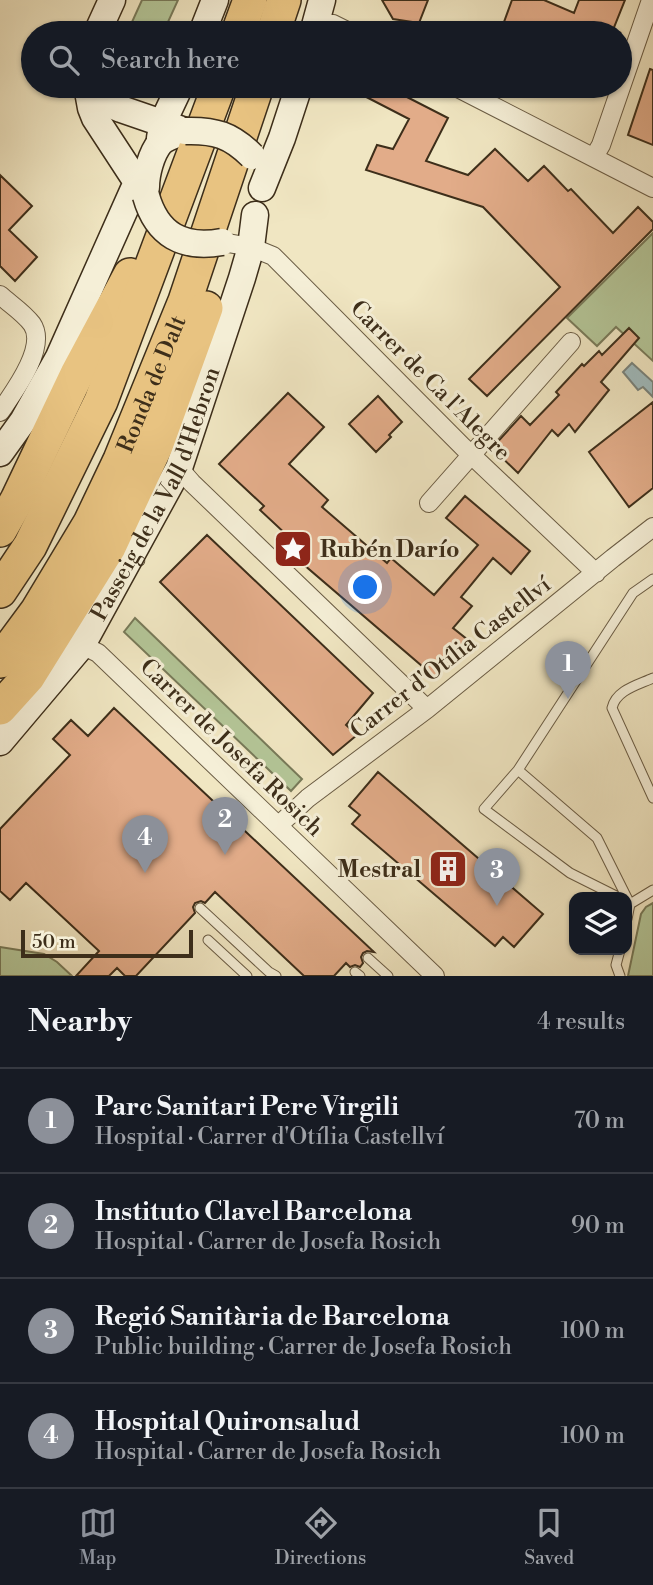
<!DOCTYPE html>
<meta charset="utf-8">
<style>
body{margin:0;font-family:"Libre Bodoni",serif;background:#20242c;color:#f1f3f6}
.controls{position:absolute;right:21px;bottom:21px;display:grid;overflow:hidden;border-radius:14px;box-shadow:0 2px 5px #0004}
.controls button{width:63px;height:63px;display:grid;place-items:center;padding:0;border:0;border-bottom:2px solid #363941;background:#171b24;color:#f1f3f6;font:35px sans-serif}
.scale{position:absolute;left:21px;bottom:18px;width:172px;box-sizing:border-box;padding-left:7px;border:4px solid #3d2e1a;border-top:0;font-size:19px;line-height:24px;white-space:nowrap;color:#3d2e1a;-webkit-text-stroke:5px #f5efd7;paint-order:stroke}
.you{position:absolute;left:366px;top:588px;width:24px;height:24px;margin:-18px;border:5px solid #fff;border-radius:50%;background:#1a73e8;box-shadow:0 0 0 10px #1a73e833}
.badge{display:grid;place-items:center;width:46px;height:46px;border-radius:50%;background:#8c9099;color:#fff;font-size:23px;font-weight:700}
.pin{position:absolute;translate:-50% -58px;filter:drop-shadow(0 2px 4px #0008)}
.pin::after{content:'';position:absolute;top:37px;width:24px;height:21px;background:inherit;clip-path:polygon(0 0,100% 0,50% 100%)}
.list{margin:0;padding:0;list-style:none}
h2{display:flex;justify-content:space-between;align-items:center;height:91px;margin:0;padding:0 28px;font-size:30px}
h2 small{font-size:23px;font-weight:400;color:#9ea1a6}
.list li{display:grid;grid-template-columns:46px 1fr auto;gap:21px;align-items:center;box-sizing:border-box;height:105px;padding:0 28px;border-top:2px solid #363941}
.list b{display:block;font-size:26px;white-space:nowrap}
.list p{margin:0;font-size:23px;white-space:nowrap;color:#9ea1a6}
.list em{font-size:23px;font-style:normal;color:#9ea1a6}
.icon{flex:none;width:38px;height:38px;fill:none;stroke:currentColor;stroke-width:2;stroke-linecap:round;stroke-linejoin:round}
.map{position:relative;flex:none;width:653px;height:976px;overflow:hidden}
.search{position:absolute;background:#171b24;box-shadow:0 2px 5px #0004;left:21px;right:21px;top:21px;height:77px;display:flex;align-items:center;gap:18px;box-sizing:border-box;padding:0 24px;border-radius:38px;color:#9ea1a6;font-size:26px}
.sheet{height:511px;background:#171b24}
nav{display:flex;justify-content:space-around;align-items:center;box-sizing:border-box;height:98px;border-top:2px solid #363941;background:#171b24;font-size:19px;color:#9ea1a6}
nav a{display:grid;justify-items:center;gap:4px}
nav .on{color:#8c9099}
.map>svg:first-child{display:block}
.green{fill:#b4c698;stroke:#787a59;stroke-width:2}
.water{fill:#a0bcbf;stroke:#78837d;stroke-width:2}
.building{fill:#e2ac89;stroke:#3d2e1a;stroke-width:2}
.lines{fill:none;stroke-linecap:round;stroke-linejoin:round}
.lane-casing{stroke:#6a5c44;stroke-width:11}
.street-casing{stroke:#6a5c44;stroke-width:20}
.secondary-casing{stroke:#3d2e1a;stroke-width:29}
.highway-casing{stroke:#3d2e1a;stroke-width:36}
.lane{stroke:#f5efd7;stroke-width:9}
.street{stroke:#f5efd7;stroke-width:18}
.secondary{stroke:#f5efd7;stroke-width:26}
.highway{stroke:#e8c381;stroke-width:33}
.secondary-bridge-casing{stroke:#3d2e1a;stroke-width:29;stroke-linecap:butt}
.secondary-bridge{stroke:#f5efd7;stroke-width:26}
.labels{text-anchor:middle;stroke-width:6;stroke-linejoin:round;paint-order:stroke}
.street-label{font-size:23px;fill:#3d2e1a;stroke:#f5efd7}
.poi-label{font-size:23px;font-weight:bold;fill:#3d2e1a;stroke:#f5efd7;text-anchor:start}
</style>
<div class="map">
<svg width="653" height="976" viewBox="0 0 653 976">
<rect width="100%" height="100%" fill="#f0e6c2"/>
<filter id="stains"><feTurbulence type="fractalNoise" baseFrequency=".00286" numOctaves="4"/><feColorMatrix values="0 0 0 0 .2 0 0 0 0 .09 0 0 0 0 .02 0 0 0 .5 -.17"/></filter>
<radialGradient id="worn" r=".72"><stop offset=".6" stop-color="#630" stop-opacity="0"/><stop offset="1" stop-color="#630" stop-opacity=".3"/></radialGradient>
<!-- green -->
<path class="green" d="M142 0H178L163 33H127Z
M653 233V361L616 327 597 346 567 318Z
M135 618 302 779 291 791 124 632Z
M653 903V976H628L641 914 646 907Z
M0 947 44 954 57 962 72 976H0Z"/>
<!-- water -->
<path class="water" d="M632 363 653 382V397L643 387 638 390 623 372Z"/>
<!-- building -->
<path class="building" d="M382 0H428L419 23 393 19Z
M512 0H544L574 13 579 0H625L613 30 621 33H500Z
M650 69 653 70V145L628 135Z
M345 86H408L403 95 448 118 426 161 468 175 495 149 528 181 544 166 568 191 571 189 613 233 638 207 653 222V229L487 396 469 379 560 287 483 207 366 170 377 145 393 149 409 119Z
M0 175 32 206 9 230 37 257 15 281 0 266Z
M629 328 639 338 601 382 609 390 575 432 569 424 558 436 552 430 518 473 492 448 521 416 530 425 559 395 556 392 582 364 584 366 599 351 602 355Z
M288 393 324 427 289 464 328 500 322 507 387 563 391 558 434 595 478 545 446 518 465 496 530 551 511 574 493 558 461 597 472 606 453 628 468 640 436 678 282 546 289 537 260 510 264 506 219 464Z
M378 396 402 422 389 435 391 437 376 452 349 424Z
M653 402V488L629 507 589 452Z
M207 535 373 693 346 725 357 735 333 755 160 582Z
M114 708 374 952 367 951 363 953 361 957 363 963 360 967 355 965 350 967 346 963 334 976H304L215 892 205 903 201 901 195 903 193 907 195 913 136 976H125L117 968 109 976H76L99 951 26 883 10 900 0 891V829L70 755 53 739 71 720 88 736Z
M378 772 543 914 514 947 503 937 495 946 352 824 360 815 349 806Z"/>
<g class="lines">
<!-- lane casing -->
<g class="lane-casing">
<path id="lane" d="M653 678C638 685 616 690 612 708L653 798
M518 770 484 809 570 873 618 897
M630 904 597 838 518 770 633 593 653 579
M200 908 269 972 276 976
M627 919 630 904 653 890
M208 940 247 976
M620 950 616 965 620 976
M368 958 388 976
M355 972 360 976"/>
</g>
<!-- street casing -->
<g class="street-casing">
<path id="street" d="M316 23 333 24 351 33
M454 86 653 188
M594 157 601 145 651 0
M222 242 251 247 273 256 463 447 596 573
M0 295C10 304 24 313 32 324 48 347 13 393 0 412
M179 468 192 483 427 709
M429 503 571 342
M82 645 98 653 435 976
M279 825 308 798 427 709 613 558 653 527"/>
</g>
<!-- secondary casing -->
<g class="secondary-casing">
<g id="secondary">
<path d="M97 33 112 0"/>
<path d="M202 33 215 0"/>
<path d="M313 33 322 0"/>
<path d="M87 86 91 108 95 118 146 196"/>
<path d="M87 87 103 101 121 109 185 131"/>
<path d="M160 138 163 122 180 86"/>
<path d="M146 187C146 174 151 154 160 143 166 137 178 134 185 131"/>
<path d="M262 188 282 138 299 86"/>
<path d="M0 453 23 421 59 357 133 191 147 170"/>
<path id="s1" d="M0 742 82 645 179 468 242 278 251 247 255 215"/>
</g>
</g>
<!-- highway casing -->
<g class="highway-casing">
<g id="highway">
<path d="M238 33 250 0"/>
<path d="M273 33 284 0"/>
<path d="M0 530 17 500 77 374 130 275"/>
<path d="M0 591 30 546 101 401 219 86"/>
<path id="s2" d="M0 661 37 611 90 523 120 460 185 301 257 86"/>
<path d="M0 708 28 677 109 547 156 446 206 308"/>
</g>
</g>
<!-- lane -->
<use href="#lane" class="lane"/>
<!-- street -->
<use href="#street" class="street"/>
<!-- secondary -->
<use href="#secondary" class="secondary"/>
<!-- highway -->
<use href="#highway" class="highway"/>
<!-- secondary-bridge casing -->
<g class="secondary-bridge-casing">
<path id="secondary-bridge" d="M185 131C215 130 231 135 252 156
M146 196C157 235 183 249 222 242"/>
</g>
<!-- secondary-bridge -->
<use href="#secondary-bridge" class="secondary-bridge"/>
</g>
<!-- icons -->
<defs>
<g id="sight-square" transform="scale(2.0125)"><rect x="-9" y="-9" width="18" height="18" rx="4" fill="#8f2418" stroke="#f5efd7"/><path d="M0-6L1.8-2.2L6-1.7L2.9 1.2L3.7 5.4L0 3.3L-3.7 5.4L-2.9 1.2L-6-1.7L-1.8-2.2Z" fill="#fff"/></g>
<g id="building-square" transform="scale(2.0125)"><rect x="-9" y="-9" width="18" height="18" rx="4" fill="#8f2418" stroke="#f5efd7"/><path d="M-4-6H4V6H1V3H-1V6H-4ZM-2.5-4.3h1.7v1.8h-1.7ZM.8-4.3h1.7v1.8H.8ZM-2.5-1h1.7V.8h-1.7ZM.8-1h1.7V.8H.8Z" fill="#fff"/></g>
</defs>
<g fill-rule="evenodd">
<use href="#sight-square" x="293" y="549"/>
<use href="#building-square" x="448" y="869"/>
</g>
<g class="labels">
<!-- street labels -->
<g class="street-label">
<text transform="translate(431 380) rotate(45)" y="8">Carrer de Ca l'Alegre</text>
<text dy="8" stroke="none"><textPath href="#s2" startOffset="317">Ronda de Dalt</textPath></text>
<text dy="8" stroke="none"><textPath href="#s1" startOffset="296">Passeig de la Vall d'Hebron</textPath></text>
<text transform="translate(450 657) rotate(-38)" y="8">Carrer d'Otília Castellví</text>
<text transform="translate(232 747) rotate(44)" y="8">Carrer de Josefa Rosich</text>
</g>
<!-- poi labels -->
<g class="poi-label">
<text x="320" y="557">Rubén Darío</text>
<text x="421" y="877" text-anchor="end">Mestral</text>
</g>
</g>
<rect width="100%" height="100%" filter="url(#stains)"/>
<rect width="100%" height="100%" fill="url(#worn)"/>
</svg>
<div class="controls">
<button><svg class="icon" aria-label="layers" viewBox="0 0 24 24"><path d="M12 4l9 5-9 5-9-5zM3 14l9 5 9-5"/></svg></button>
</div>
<div class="scale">50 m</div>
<div class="you"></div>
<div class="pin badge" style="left:568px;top:699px">1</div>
<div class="pin badge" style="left:225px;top:855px">2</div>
<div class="pin badge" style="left:497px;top:906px">3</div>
<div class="pin badge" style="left:145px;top:873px">4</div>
<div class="search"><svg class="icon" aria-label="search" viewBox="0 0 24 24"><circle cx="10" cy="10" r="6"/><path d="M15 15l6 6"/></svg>Search here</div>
</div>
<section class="sheet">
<h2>Nearby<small>4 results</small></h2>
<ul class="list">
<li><span class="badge">1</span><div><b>Parc Sanitari Pere Virgili</b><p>Hospital · Carrer d'Otília Castellví</p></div><em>70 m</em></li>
<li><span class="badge">2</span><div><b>Instituto Clavel Barcelona</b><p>Hospital · Carrer de Josefa Rosich</p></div><em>90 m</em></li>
<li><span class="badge">3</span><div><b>Regió Sanitària de Barcelona</b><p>Public building · Carrer de Josefa Rosich</p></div><em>100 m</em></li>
<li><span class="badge">4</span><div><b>Hospital Quironsalud</b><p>Hospital · Carrer de Josefa Rosich</p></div><em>100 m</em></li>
</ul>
</section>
<nav>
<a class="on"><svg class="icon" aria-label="map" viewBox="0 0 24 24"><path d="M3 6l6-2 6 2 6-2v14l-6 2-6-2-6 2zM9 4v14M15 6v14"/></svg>Map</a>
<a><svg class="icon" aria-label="directions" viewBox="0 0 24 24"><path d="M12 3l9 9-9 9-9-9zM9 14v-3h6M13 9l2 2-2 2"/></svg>Directions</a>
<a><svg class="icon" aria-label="saved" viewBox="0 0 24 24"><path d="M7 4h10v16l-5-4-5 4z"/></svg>Saved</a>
</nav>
